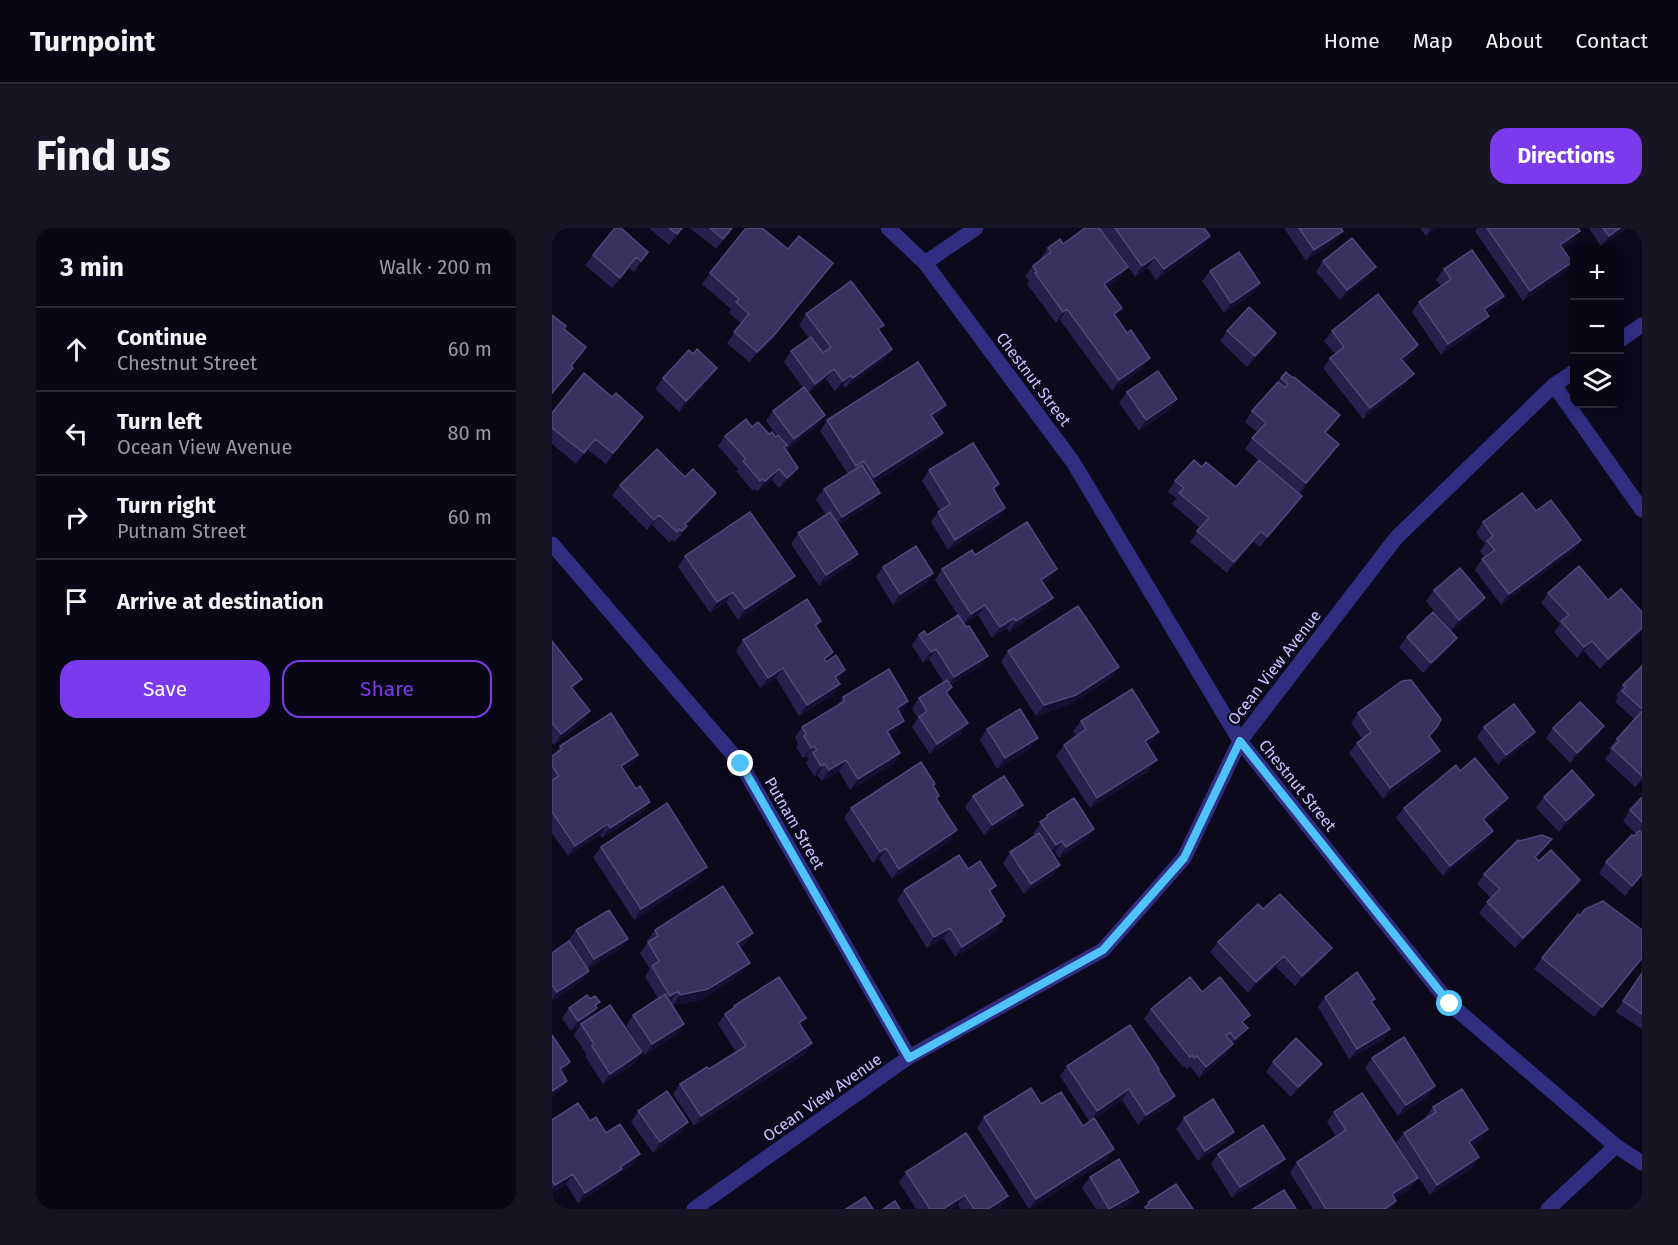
<!DOCTYPE html>
<meta charset="utf-8">
<style>
body{margin:0;font-family:"Fira Sans",sans-serif;background:#171523;color:#f1f3f6}
.controls{position:absolute;right:18px;top:18px;display:grid;overflow:hidden;border-radius:12px;box-shadow:0 3px 9px #0003}
.controls button{width:54px;height:54px;display:grid;place-items:center;padding:0;border:0;border-bottom:2px solid #292835;background:#090716;color:#f1f3f6;font:30px sans-serif}
.stop{position:absolute;width:18px;height:18px;margin:-14px;border:4px solid #4fc3f7;border-radius:50%;background:#fff}
.stop.end{background:#4fc3f7;border-color:#fff;box-shadow:0 2px 6px #0008}
.list{margin:0;padding:0;list-style:none}
h2{display:flex;justify-content:space-between;align-items:center;height:78px;margin:0;padding:0 24px;font-size:26px}
h2 small{font-size:20px;font-weight:400;color:#9999a1}
.list li{display:grid;grid-template-columns:39px 1fr auto;gap:18px;align-items:center;box-sizing:border-box;height:84px;padding:0 24px;border-top:2px solid #292835}
.list b{display:block;font-size:22px;white-space:nowrap}
.list p{margin:0;font-size:20px;white-space:nowrap;color:#9999a1}
.list em{font-size:20px;font-style:normal;color:#9999a1}
.actions{display:flex;gap:12px;padding:18px 24px}
.actions a{flex:1;padding:14px 0;border:2px solid #7c3aed;border-radius:18px;text-align:center;font-size:21px;color:#7c3aed}
.actions .main{background:#7c3aed;color:#fff}
.icon{flex:none;width:33px;height:33px;fill:none;stroke:currentColor;stroke-width:2;stroke-linecap:round;stroke-linejoin:round}
.map{position:relative;flex:none;width:1090px;height:981px;overflow:hidden;border-radius:18px}
header{display:flex;align-items:center;gap:36px;box-sizing:border-box;height:84px;padding:0 30px;background:#090716;border-bottom:2px solid #292835}
header strong{font-size:28px}
nav{display:flex;gap:33px;margin-inline-start:auto;font-size:21px}
.intro{display:flex;align-items:center;justify-content:space-between;box-sizing:border-box;height:144px;padding:0 36px}
h1{margin:0;font-size:42px}
.button{padding:15px 27px;border-radius:18px;background:#7c3aed;color:#fff;font-size:21px;font-weight:700}
main{display:flex;gap:36px;padding:0 36px}
aside{flex:1;background:#090716;border-radius:18px;box-shadow:0 3px 9px #0003}
.map>svg:first-child{display:block}
.lines{fill:none;stroke-linecap:round;stroke-linejoin:round}
.minor{stroke:#312e81;stroke-width:15}
.wall{fill:#281f4d}
.shaded-wall{fill:#160f32}
.building{fill:#3a3160;stroke:#504879;stroke-width:1.5}
.route{stroke:#4fc3f7;stroke-width:8}
.labels{text-anchor:middle;stroke-width:4.5;stroke-linejoin:round;paint-order:stroke}
.street-label{font-size:16px;fill:#cbc5ff;stroke:#0c091d}
</style>
<header>
<strong>Turnpoint</strong>
<nav><a>Home</a><a>Map</a><a>About</a><a>Contact</a></nav>
</header>
<div class="intro"><h1>Find us</h1><a class="button">Directions</a></div>
<main>
<aside>
<h2>3 min<small>Walk · 200 m</small></h2>
<ul class="list">
<li><svg class="icon" aria-label="ahead" viewBox="0 0 24 24"><path d="M12 20V5M6 11l6-6 6 6"/></svg><div><b>Continue</b><p>Chestnut Street</p></div><em>60 m</em></li>
<li><svg class="icon" aria-label="left" viewBox="0 0 24 24"><path d="M17 20v-9H6M10 6l-5 5 5 5"/></svg><div><b>Turn left</b><p>Ocean View Avenue</p></div><em>80 m</em></li>
<li><svg class="icon" aria-label="right" viewBox="0 0 24 24"><path d="M7 20v-9h11M14 6l5 5-5 5"/></svg><div><b>Turn right</b><p>Putnam Street</p></div><em>60 m</em></li>
<li><svg class="icon" aria-label="arrive" viewBox="0 0 24 24"><path d="M6 21V4h12l-3 4 3 4H6"/></svg><div><b>Arrive at destination</b></div></li>
</ul>
<div class="actions"><a class="main">Save</a><a>Share</a></div>
</aside>
<div class="map">
<svg width="1090" height="981" viewBox="0 0 1090 981">
<rect width="100%" height="100%" fill="#0c091d"/>
<g class="lines">
<!-- minor -->
<path class="minor" d="M336 0 373 35 521 234 688 513 898 776 1064 918 1090 935
M373 35 424 0
M1068 112 1090 97
M1002 157 1090 282
M0 316 189 536 357 829
M142 981 357 829 551 722 632 630 688 513 844 310 1002 157 1023 143
M996 981 1064 918"/>
</g>
<!-- wall -->
<path class="wall" d="M97 0H132L117 17Z
M138 0H181L164 21Z
M548 0H652L658 8 650 19 604 52 596 40 583 49 576 39 568 49 555 59 564 89 575 105 598 130 591 140 560 163 508 92 504 95 475 56 477 53 473 48 481 38 489 31V30L496 20 511 16Z
M732 0H789L783 13 754 33Z
M868 0H885L874 8Z
M925 0H1026L1020 13 1010 20 1020 34 1012 45 971 73 923 3Z
M1037 0H1075L1049 18Z
M236 21 281 35 273 45 216 116 197 134 175 115 189 95 177 85 179 81 150 56 158 45Z
M96 24 82 44 77 40 60 60 33 37 41 27Z
M771 33 816 49 788 72 764 44Z
M892 41 952 68 945 78 935 85 929 98 889 127 860 84 867 74 889 58 884 52Z
M658 43 700 66 672 85 650 53Z
M254 86 327 103 340 121 333 131 293 160 291 157 283 163 274 151 256 165 273 187 265 198 235 221 233 219V220L239 250 227 260 220 252 205 264 203 261 201 263 184 243 186 241 166 218 173 208 200 199 224 209 225 208 214 193 221 183 251 160 232 134 239 123 257 110 247 97Z
M675 103 724 105 717 116 695 139 668 113Z
M780 103 866 117 859 128 852 134 862 146 854 156 811 191 771 140 778 130 783 126 772 113Z
M141 126 165 140 158 151 127 184 103 161 111 150Z
M734 144 781 197 774 205 780 226 747 266 693 221 705 204 693 194 700 183Z
M575 164 618 182 587 203 567 175Z
M60 169 91 189 54 236 36 222 24 236 0 216V185Z
M387 188 382 191 383 215 322 255 321 275 286 297 299 336 267 358 239 316 246 305 274 287 264 271 272 261 296 246 268 203 275 192Z
M650 239 684 259 750 268 742 279 708 319 702 314 675 345 638 314 648 300 620 276 624 270 616 264 623 253Z
M377 242 447 256 442 262 453 280 446 290 396 322 379 294 386 284 388 282 370 253Z
M68 257 157 275 134 297 128 308 122 314 120 312 117 314 100 297 95 302 60 267Z
M984 283 1029 312 1022 322 949 377 923 342 930 331 933 330 928 323 933 316 924 305 931 294Z
M423 327 505 341 498 351 491 356 501 370 493 380 457 404 455 400 440 410 426 387 412 396 428 438 399 457 400 459 395 466 409 506 378 526 360 499 366 490 360 481 367 470 392 455 377 431 371 435 360 417 367 407H375L406 387 383 352 390 341Z
M133 328 243 348 235 358 186 392 174 374 158 385 126 339Z
M331 339 381 345 374 356 341 377 324 349Z
M882 362 926 380 899 403 874 373Z
M996 365 1056 372 1090 384V404L1048 441 1032 423 1025 430 1002 404 1008 396 989 375Z
M269 393 264 399 274 434 288 456 281 467 247 488 224 450 208 460 184 423 191 412Z
M855 409 898 420 871 445 847 419Z
M0 413 30 451 21 462 38 483 31 494 2 517 0 515Z
M456 423 559 450 517 477 484 488 449 434Z
M1090 438V552L1083 559 1053 531 1059 523 1057 521 1065 511 1082 491 1063 474 1066 469 1064 468 1071 457Z
M291 469 356 473 347 485 345 503 337 508 348 525 341 536 298 562 287 543 270 553 265 547 262 548 254 535 257 531 254 528 251 530 244 519 246 516 243 509 250 499 285 478Z
M806 485 879 509 881 533 831 571 797 525 805 515 810 511 799 495Z
M529 493 600 514 595 517 597 543 538 580 504 528 512 517 524 508 521 503Z
M1052 498 1045 508 1018 535 994 510 1001 500Z
M932 499 983 504 975 515 946 537 925 509Z
M435 501 478 521 445 541 428 512Z
M8 518 86 527 78 538 71 542 84 561 98 574 91 584 50 610 48 607 16 628 0 605V528L4 525Z
M908 543 948 581 933 593 941 603 934 614 891 648 844 590 852 580Z
M383 556 382 558 387 568 385 571 398 613 340 651 327 631 321 635 292 590 299 580Z
M1042 567 1035 577 1007 604 984 580 992 569Z
M421 568 464 587 432 607 413 579Z
M1090 569V648L1073 668 1047 645 1054 634 1084 606 1071 593 1078 582Z
M495 587 535 611 507 630 503 624 500 625 508 637 501 647 472 666 451 635 458 624 483 608 481 605Z
M967 613 993 621 984 630 987 633 1028 652 1020 663 963 720 927 685 939 670 925 656 932 646Z
M49 619 148 649 82 692 41 629Z
M416 641 444 658 438 665 450 692 443 704 403 729 391 710 375 720 345 672 352 662Z
M711 681 772 730 743 758 724 739 696 765 658 724 666 714Z
M1028 688 1090 702V731L1042 789 982 741 990 730Z
M24 702 76 711 68 721 36 741 37 743 30 753 0 773V725L17 713H16Z
M103 702 201 705 194 715 188 719 190 745 149 772 121 777 118 774 132 796 125 806 93 827 74 798 81 787 106 770 93 749 98 741 88 725 96 714 95 713Z
M1090 745V801L1064 784Z
M773 769 820 775 838 801 831 812 797 831 766 779Z
M38 771 48 774 44 779 45 780 38 790 90 824 83 835 51 856 33 828 34 826 22 807 28 797 19 803 10 790 17 780Z
M182 778 249 798 260 815 253 826 142 898 121 866 128 856 157 841 184 824 166 796 173 786 180 782Z
M599 781 692 796 696 800 688 810 681 816 674 827 647 850 638 838 635 841 632 838 631 839 592 791Z
M820 830 875 869 846 888 813 840Z
M721 834 770 836 762 847 739 869 714 844Z
M515 838 607 841 606 843 623 868 615 878 586 897 570 872 543 890 562 921 555 932 477 981 425 900 432 889 489 876 531 898 537 893 508 848Z
M881 879 929 912 920 918V940L878 967 844 915 852 905 874 891 873 890Z
M86 883 136 894 129 904 101 925 79 894Z
M782 884 859 960 843 970 839 981H761L738 945 745 934 784 909 775 894Z
M632 890 682 904 675 914 646 933 624 901Z
M0 892 38 893 54 905 80 937 66 946 62 951 26 975 14 956 0 965Z
M666 926 725 941 680 970 659 936Z
M354 944 456 968 448 979 445 981H408L406 977 400 981H364L347 954Z
M538 949 580 974 568 981H544L530 960Z"/>
<!-- shaded-wall -->
<path class="shaded-wall" d="M130 0H132L117 17 125 6Z
M180 0H181L164 21 171 11Z
M879 0H885L874 8Z
M1068 0H1075L1049 18 1057 8Z
M791 3 783 13 754 33 762 22Z
M1028 3 1020 13 1000 27 1008 17Z
M658 8 650 19 604 52 612 41Z
M84 29 77 40 60 60 68 50Z
M603 29 596 40 583 49 590 38Z
M1020 34 1012 45 971 73 978 63Z
M281 35 273 45 216 116 197 134 205 124Z
M576 39 568 49 545 66 552 56Z
M824 39 816 49 788 72 795 62Z
M708 55 700 66 672 85 679 75Z
M952 68 945 78 925 92 932 81Z
M570 80 563 90 562 86Z
M515 81 508 92 504 95 511 84Z
M937 88 929 98 889 127 896 116Z
M724 105 717 116 695 139 703 128Z
M866 117 859 128 842 141 849 131Z
M340 121 333 131 293 160 301 150Z
M598 130 591 140 560 163 567 152Z
M165 140 158 151 127 184 134 173Z
M282 141 274 151 255 166 263 156Z
M862 146 854 156 811 191 818 180Z
M299 147 291 157 283 163 291 153Z
M625 171 618 182 587 203 594 192Z
M394 177 387 188 372 198 379 187Z
M273 187 265 198 235 221 242 211Z
M91 189 84 199 54 236 61 225Z
M391 205 383 215 315 259 322 249Z
M43 211 36 222 24 236 32 225Z
M787 216 780 226 747 266 754 255Z
M246 240 239 250 227 260 235 250Z
M227 241 220 252 205 264 213 253Z
M164 265 157 275 129 303 133 296Z
M328 265 321 275 282 299 290 289Z
M750 268 742 279 708 319 715 309Z
M453 280 446 290 396 322 403 312Z
M107 287 100 297 95 302 102 292Z
M709 303 702 314 675 345 682 334Z
M1029 312 1022 322 949 377 957 366Z
M306 326 299 336 267 358 274 347Z
M505 341 498 351 482 362 489 352Z
M381 345 374 356 341 377 348 366Z
M243 348 235 358 186 392 193 381Z
M181 364 174 374 158 385 165 374Z
M501 370 493 380 457 404 464 393Z
M933 370 926 380 899 403 907 392Z
M433 377 426 387 412 396 419 386Z
M462 390 455 400 440 410 448 399Z
M1090 400V404L1048 441 1056 431Z
M905 410 898 420 871 445 879 435Z
M1040 413 1032 423 1025 430 1032 419Z
M384 421 377 431 371 435 379 424Z
M281 424 273 435 272 431Z
M436 428 428 438 395 460 402 449Z
M567 439 559 450 517 477 484 488 492 477Z
M231 440 224 450 208 460 216 450Z
M293 442 286 453 283 449Z
M30 451 22 462 12 470 19 459Z
M288 456 281 467 247 488 255 477Z
M356 473 349 484 337 491 345 480Z
M38 483 31 494 2 517 9 506Z
M352 493 345 503 327 514 335 503Z
M416 495 409 506 378 526 385 516Z
M1052 498 1045 508 1018 535 1025 525Z
M607 504 600 514 585 524 593 513Z
M983 504 975 515 946 537 954 527Z
M486 510 478 521 445 541 453 530Z
M262 518 254 528 251 530 259 520Z
M888 523 881 533 831 571 838 560Z
M348 525 341 536 298 562 306 551Z
M86 527 78 538 61 548 69 538Z
M294 532 287 543 270 553 277 542Z
M605 532 597 543 538 580 545 570Z
M273 536 265 547 262 548 269 538Z
M1042 567 1035 577 1007 604 1014 593Z
M956 570 948 581 924 601 931 591Z
M98 574 91 584 50 610 58 600Z
M471 577 464 587 432 607 440 597Z
M56 596 48 607 16 628 23 618Z
M542 601 535 611 507 630 514 619Z
M405 602 398 613 340 651 347 641Z
M941 603 934 614 891 648 898 638Z
M1000 611 993 621 975 639 983 629Z
M510 613 503 624 496 628 504 617Z
M334 620 327 631 321 635 328 624Z
M508 637 501 647 472 666 479 656Z
M155 639 148 649 82 692 89 681Z
M1090 646V648L1073 668 1080 658Z
M1028 652 1020 663 963 720 971 710Z
M453 688 443 704 403 729 410 719Z
M398 700 391 710 375 720 382 709Z
M201 705 194 715 178 725 185 715Z
M76 711 68 721 35 742 42 731Z
M780 720 772 730 743 758 750 748Z
M732 728 724 739 696 765 704 754Z
M1090 730V731L1042 789 1050 779Z
M198 735 190 745 149 772 121 777 128 767Z
M37 743 30 753 0 773V771L5 764Z
M126 763 118 774 111 778 118 768Z
M48 774 42 783 45 780 38 791 19 803 26 793 43 777Z
M132 796 125 806 93 827 100 816Z
M696 800 688 810 676 821 683 811Z
M838 801 831 812 797 831 805 821Z
M260 815 253 826 142 898 149 888Z
M681 816 674 827 647 850 654 839Z
M90 824 83 835 51 856 58 846Z
M18 834 11 845 8 841Z
M770 836 762 847 739 869 746 859Z
M15 853 8 863 0 868V863Z
M883 858 875 869 846 888 854 877Z
M577 861 570 872 538 894 545 883Z
M623 868 615 878 586 897 594 887Z
M136 894 129 904 101 925 108 914Z
M936 901 929 912 910 924 917 914Z
M682 904 675 914 646 933 653 923Z
M562 921 555 932 477 981 484 971Z
M88 926 80 937 66 946 62 951 26 975 33 965 68 939Z
M927 929 920 940 878 967 885 957Z
M733 931 725 941 680 970 688 959Z
M21 946 14 956 0 965V961L3 957Z
M866 950 859 960 833 977 840 966Z
M587 964 580 974 568 981H558Z
M413 967 406 977 400 981H391Z
M456 968 448 979 445 981H436Z
M844 973 839 981H833Z"/>
<!-- building -->
<path class="building" d="M63 0H69L96 24 89 33 84 29 68 50 41 27Z
M117 0H130L125 6Z
M158 0H180L171 11Z
M194 0H210L236 21 247 8 281 35 223 106 205 124 182 104 197 86 184 74 187 71 158 45Z
M533 0H547L576 39 552 56 570 80 562 86 575 105 579 102 598 130 567 152 515 81 511 84 483 45 485 44 481 38 499 24 496 20 508 11 511 16Z
M563 0H652L658 8 612 41 603 29 590 38Z
M747 0H789L791 3 762 22Z
M935 0H1026L1028 3 1008 17 1020 34 978 63Z
M1051 0H1068L1057 8Z
M800 10 824 39 795 62 771 33Z
M920 22 952 68 932 81 937 88 896 116 867 74 899 51 892 41Z
M687 24 708 55 679 75 658 43Z
M299 53 332 97 326 101 340 121 301 150 299 147 291 153 282 141 263 156 239 123 259 109 271 125 279 119 254 86Z
M826 66 866 117 849 131 862 146 818 180 778 130 792 119 780 103Z
M697 79 724 105 703 128 675 103Z
M0 87 14 98 12 101 34 119 19 138 21 140 0 165Z
M145 121 165 140 134 173 111 150 137 122 141 126Z
M366 134 394 177 379 187 391 205 322 249 312 233 304 238 275 192Z
M606 143 625 171 594 192 575 164Z
M734 144 741 150 742 149 788 187 773 204 787 216 754 255 700 210 714 195 700 183 726 154 733 160 736 156 729 150Z
M32 145 60 169 64 165 91 189 61 225 43 211 32 225 0 200V185Z
M252 159 273 187 242 211 221 183Z
M194 191 200 199 206 194 217 206 220 204 224 209 226 207 235 217 232 219 246 240 235 250 227 241 213 253 210 251 208 253 191 233 194 231 173 208Z
M421 215 447 256 441 260 453 280 403 312 386 284 398 276 377 242Z
M105 221 133 249 141 241 164 265 133 296 135 298 130 303 127 301 125 304 107 287 102 292 68 257Z
M642 232 650 239 654 234 684 259 707 232 750 268 715 309 709 303 682 334 645 303 657 290 627 265 632 260 623 253Z
M310 237 328 265 290 289 272 261Z
M970 265 984 283 999 272 1029 312 957 366 930 331 943 322 935 313 941 308 931 294Z
M198 284 243 348 193 381 181 364 165 374 133 328Z
M278 284 306 326 274 347 246 305Z
M475 294 505 341 489 352 501 370 464 393 462 390 448 399 433 377 419 386 390 341 420 322 423 327Z
M364 318 381 345 348 366 331 339Z
M1027 338 1056 372 1069 361 1090 384V400L1056 431 1040 413 1032 419 1009 393 1017 387 996 365Z
M908 340 933 370 907 392 882 362Z
M255 371 269 393 263 397 281 424 272 431 274 434 284 427 293 442 283 449 288 456 255 477 231 440 216 450 191 412Z
M526 378 567 439 524 467 492 477 456 423Z
M881 384 905 410 879 435 855 409Z
M406 387 414 399 417 398 436 428 402 449 384 421 379 424 367 407 372 403 375 407Z
M0 413 30 451 19 459 38 483 9 506 0 495Z
M1090 438V481L1070 463 1074 459 1071 457Z
M337 441 356 473 345 480 352 493 335 503 348 525 306 551 294 532 277 542 273 536 269 538 261 525 265 522 262 518 259 520 252 508 254 506 250 499 293 473 291 469Z
M395 452 400 459 394 464 416 495 385 516 367 489 375 483 367 470Z
M859 452 889 491 885 499 877 508 888 523 838 560 805 515 819 504 806 485 850 453Z
M580 461 607 504 593 513 605 532 545 570 512 517 534 501 529 493Z
M1028 474 1052 498 1025 525 1001 500Z
M962 476 983 504 954 527 932 499Z
M468 481 486 510 453 530 435 501Z
M1090 483V548L1060 520 1067 513 1065 511Z
M59 485 86 527 69 538 84 561 88 558 98 574 58 600 56 596 23 618 0 584V552L7 548 0 538V528L10 521 8 518Z
M923 530 956 570 931 591 941 603 898 638 852 580 904 537 908 543Z
M369 534 383 556 381 557 387 568 384 570 405 602 347 641 334 620 328 624 299 580Z
M1020 542 1042 567 1014 593 992 569Z
M452 548 471 577 440 597 421 568Z
M1090 569V594L1078 582Z
M522 570 542 601 514 619 510 613 504 617 488 594 496 589 495 587Z
M115 575 155 639 89 681 49 619Z
M1087 603 1090 605V646L1080 658 1054 634 1080 607 1082 608Z
M487 605 508 637 479 656 458 624Z
M990 607 1000 611 983 629 987 633 999 622 1028 652 971 710 935 674 948 661 932 646 966 612 967 613Z
M407 627 416 641 428 633 444 658 437 662 453 688 449 691 450 693 410 719 398 700 382 709 352 662Z
M171 658 201 705 185 715 198 735 156 761 128 767 126 763 118 768 100 738 107 733 96 714 106 708 103 702Z
M728 666 780 720 750 748 732 728 704 754 666 714 706 676 711 681Z
M1051 673 1090 702V730L1050 779 990 730 1026 686 1028 688 1033 681Z
M57 682 76 711 42 731 24 702Z
M17 713 37 743 5 764 0 757V725Z
M805 744 823 771 819 773 838 801 805 821 773 769Z
M1090 745V786L1071 773Z
M227 749 254 790 247 795 260 815 149 888 128 856 155 839 157 841 194 818 173 786 183 779 182 778Z
M638 749 650 764 668 749 698 787 690 794 696 800 683 811 678 804 674 808 681 816 654 839 645 828 642 830 640 827 638 829 599 781Z
M113 766 132 796 100 816 81 787Z
M35 767 38 771 43 768 48 774 43 777 45 780 26 793 17 780Z
M58 777 90 824 58 846 40 818 42 816 29 796Z
M578 797 607 841 606 842 623 868 594 887 577 861 545 883 515 838Z
M0 807 18 834 8 841 15 853 0 863Z
M852 809 883 858 854 877 820 830Z
M744 810 770 836 746 859 721 834Z
M479 860 489 876 509 864 531 898 542 890 562 921 484 971 432 889Z
M910 861 936 901 917 914 927 929 885 957 852 905 884 884 881 879Z
M115 863 136 894 108 914 86 883Z
M810 865 866 950 840 966 844 973 833 981H774L745 934 794 902 782 884Z
M661 871 682 904 653 923 632 890Z
M26 875 38 893 44 889 54 905 68 896 88 926 68 939 70 941 33 965 21 946 3 957 0 953V892Z
M711 897 733 931 688 959 666 926Z
M414 905 456 968 436 981H422L413 967 391 981H378L354 944Z
M567 931 587 964 557 981 538 949Z
M624 956 641 981H594L593 979 597 976 596 974Z
M732 962 744 981H701Z
M313 969 321 981H294Z
M343 973 348 981H331Z"/>
<g class="lines">
<!-- route -->
<path class="route" d="M189 536 357 830 551 722 632 630 688 513 898 776"/>
</g>
<g class="labels">
<!-- street labels -->
<g class="street-label">
<text transform="translate(482 151) rotate(53)" y="6">Chestnut Street</text>
<text transform="translate(722 439) rotate(-52)" y="6">Ocean View Avenue</text>
<text transform="translate(746 557) rotate(51)" y="6">Chestnut Street</text>
<text transform="translate(243 595) rotate(60)" y="6">Putnam Street</text>
<text transform="translate(270 869) rotate(-35)" y="6">Ocean View Avenue</text>
</g>
</g>
</svg>
<div class="controls">
<button>+</button>
<button>−</button>
<button><svg class="icon" aria-label="layers" viewBox="0 0 24 24"><path d="M12 4l9 5-9 5-9-5zM3 14l9 5 9-5"/></svg></button>
</div>
<div class="stop" style="left:898px;top:776px"></div>
<div class="stop end" style="left:189px;top:536px"></div>
</div>
</main>
